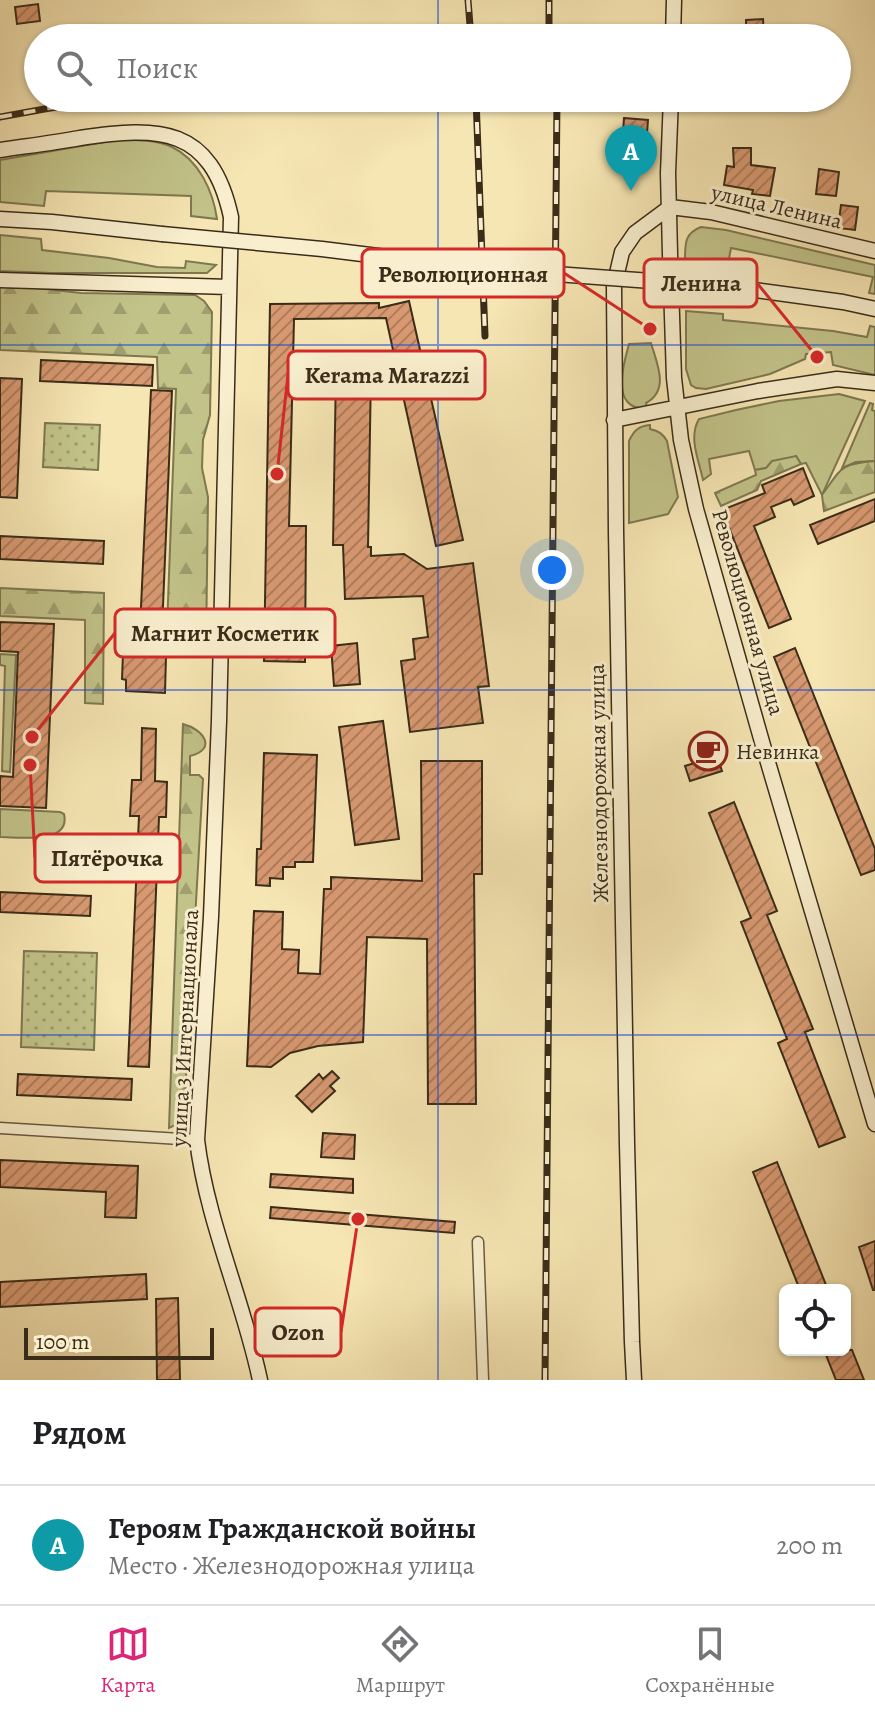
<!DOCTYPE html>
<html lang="ru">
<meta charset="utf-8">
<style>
body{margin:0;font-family:Alegreya,serif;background:#f6f6f6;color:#202124}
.controls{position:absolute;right:24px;bottom:24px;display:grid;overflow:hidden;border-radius:12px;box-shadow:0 2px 6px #0004}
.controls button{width:72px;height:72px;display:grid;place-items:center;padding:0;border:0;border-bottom:2px solid #e0e0e0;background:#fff;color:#202124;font:40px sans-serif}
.scale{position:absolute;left:24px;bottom:20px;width:190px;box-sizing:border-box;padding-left:8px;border:4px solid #3a2c19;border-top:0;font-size:22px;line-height:28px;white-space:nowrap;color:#3a2c19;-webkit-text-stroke:6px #f9efce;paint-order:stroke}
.you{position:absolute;left:552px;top:570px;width:28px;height:28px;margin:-20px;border:6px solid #fff;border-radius:50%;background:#1a73e8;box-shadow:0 0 0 12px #1a73e833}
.badge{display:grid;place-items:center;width:52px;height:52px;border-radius:50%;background:#db2777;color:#fff;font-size:26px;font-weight:700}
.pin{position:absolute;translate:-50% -66px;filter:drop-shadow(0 2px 4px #0008)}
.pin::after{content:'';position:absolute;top:42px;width:28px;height:24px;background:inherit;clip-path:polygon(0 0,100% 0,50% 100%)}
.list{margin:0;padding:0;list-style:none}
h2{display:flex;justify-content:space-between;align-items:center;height:104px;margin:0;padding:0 32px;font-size:34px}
h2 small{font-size:26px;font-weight:400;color:#757577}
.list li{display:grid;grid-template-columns:52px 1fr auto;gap:24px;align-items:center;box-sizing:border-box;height:120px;padding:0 32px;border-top:2px solid #e0e0e0}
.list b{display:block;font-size:30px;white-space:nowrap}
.list p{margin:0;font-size:26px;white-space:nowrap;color:#757577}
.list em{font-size:26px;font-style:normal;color:#757577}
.icon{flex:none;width:44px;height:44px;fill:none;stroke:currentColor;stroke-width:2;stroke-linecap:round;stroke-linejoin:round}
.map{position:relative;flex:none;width:875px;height:1380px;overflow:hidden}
.search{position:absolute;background:#fff;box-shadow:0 2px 6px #0004;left:24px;right:24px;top:24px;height:88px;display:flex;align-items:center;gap:20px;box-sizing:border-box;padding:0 28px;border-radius:44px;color:#757577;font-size:30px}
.sheet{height:224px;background:#fff}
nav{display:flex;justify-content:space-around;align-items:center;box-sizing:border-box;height:112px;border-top:2px solid #e0e0e0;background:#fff;font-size:22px;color:#757577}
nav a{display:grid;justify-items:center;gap:4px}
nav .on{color:#db2777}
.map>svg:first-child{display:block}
.grass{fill:#c2c389;stroke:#7e7851;stroke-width:2}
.forest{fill:url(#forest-firs);stroke:#7e7851;stroke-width:2}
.park{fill:url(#park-dots);stroke:#7e7851;stroke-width:2}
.building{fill:url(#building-hatch);stroke:#3a2c19;stroke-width:2}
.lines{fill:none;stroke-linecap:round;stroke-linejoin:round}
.street-casing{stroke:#695a40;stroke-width:13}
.secondary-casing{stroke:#3a2c19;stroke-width:17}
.street{stroke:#f9efce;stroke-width:10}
.secondary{stroke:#f9efce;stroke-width:14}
.rail-casing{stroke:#3a2c19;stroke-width:7}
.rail{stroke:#f9efce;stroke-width:4;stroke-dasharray:12;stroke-linecap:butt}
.secondary-bridge-casing{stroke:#3a2c19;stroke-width:17;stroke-linecap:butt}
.secondary-bridge{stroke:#f9efce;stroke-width:14}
.grid{fill:none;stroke:#1d4ed8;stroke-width:2;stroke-opacity:0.55}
.labels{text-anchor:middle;stroke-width:6;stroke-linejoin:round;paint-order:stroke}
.street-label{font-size:22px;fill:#3a2c19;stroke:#f9efce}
.poi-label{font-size:22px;fill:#3a2c19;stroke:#f9efce;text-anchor:start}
.leader{fill:none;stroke:#d62828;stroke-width:3}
.callout-dot{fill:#d62828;stroke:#f9efce;stroke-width:3}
.callout{fill:#f9efce;stroke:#d62828;stroke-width:3}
.callout-label{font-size:24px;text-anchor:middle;font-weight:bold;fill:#3a2c19}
</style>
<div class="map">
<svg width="875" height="1380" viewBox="0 0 875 1380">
<defs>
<pattern id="forest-firs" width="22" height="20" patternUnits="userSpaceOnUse" patternTransform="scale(2)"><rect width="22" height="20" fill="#c2c389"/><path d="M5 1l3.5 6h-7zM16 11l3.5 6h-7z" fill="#9f9f6f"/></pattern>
<pattern id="park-dots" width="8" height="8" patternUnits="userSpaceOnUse" patternTransform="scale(2)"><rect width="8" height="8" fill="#c2c389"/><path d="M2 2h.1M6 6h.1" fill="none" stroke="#9f9f6f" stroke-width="1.8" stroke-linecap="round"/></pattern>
<pattern id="building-hatch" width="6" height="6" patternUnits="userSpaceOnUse" patternTransform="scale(2)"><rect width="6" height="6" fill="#d89971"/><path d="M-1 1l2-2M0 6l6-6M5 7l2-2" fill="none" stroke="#b07d5c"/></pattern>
</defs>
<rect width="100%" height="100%" fill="#f6e6b3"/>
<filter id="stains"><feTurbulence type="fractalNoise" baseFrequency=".0025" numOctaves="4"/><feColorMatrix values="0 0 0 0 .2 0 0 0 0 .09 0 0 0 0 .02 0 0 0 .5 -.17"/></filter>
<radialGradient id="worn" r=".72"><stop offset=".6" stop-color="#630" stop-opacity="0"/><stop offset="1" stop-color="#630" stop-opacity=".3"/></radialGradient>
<!-- grass -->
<path class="grass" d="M116 140C134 140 155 139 172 147 199 160 213 191 217 219L191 216V196L46 191 44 206 0 202V160Z
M701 227 726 230 875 265V294L869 293 873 277 731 248 727 269 685 259C685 243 685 233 701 227Z
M0 235 41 239 42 250 109 258 157 267 185 268 186 261 216 265 207 273H51L0 271Z
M686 311 723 314V320L833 331 867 337 870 326 875 327V375L833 365 831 352 806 354 805 359 770 374 706 389 696 388 691 385 686 369Z
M651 343C657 364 670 390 646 403L647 408C610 411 623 365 629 344Z
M839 394 865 401 822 495 806 463 801 464 796 456 766 468 755 470 749 451 709 459 711 474 703 480C699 461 688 437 699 419L736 410 779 401Z
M870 403 873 404 872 410 875 411V461L856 462 842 468Z
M650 425V429C659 431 663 434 667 441L678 497 668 514 629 523V441C634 430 639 426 650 425Z
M0 654 16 655 10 772 2 771 5 666 0 665Z
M0 809 60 812 64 814C71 845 19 837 0 837Z"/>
<!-- forest -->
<path class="forest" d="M0 284 81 293 195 295 204 301 212 312 210 415 203 440 202 468 208 497 206 647 193 655 166 654 176 389 158 388 157 357 0 350Z
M796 456 801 464 761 481 757 490 721 506 715 493 756 475 755 470 766 468 772 461Z
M875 461V492L824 511 822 495C842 468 839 464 875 461Z
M0 588 104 593 103 704 85 703V620L0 616Z
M183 724C203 729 218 749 190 756V775H199L203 779 184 1113 182 1122 169 1128Z"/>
<!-- park -->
<path class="park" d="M45 423 100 425 98 470 43 467Z
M24 951 97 953 94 1050 21 1047Z"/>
<!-- building -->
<path class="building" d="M38 4 40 21 17 24 15 7Z
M763 19 764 38H746V20Z
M624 118 648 120 646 147 622 146Z
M733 148H751V165L775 168 770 196 752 194 753 190 724 185 727 166 734 167Z
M819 169 839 172 836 196 816 194Z
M841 205 858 207 855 230 838 228Z
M409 301 463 540 436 546 386 318 294 319 289 526H306L305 662 264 661 270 304 379 303V308Z
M41 360 153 365 152 386 40 381Z
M336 371 371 372 368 547H371V556L404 554 427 569 473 563 489 686 478 687 483 723 410 732 401 661 415 659 413 639 428 637 423 596 345 599 343 545H333Z
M0 378 22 379 17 498 0 497Z
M151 390 172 391 162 630 158 629 157 656H166L165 693 126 691V680L122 679 124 628 140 629Z
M803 468 814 496 794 505 791 499 771 507 775 517 754 526 791 619 769 628 722 510 765 493 762 485Z
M875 499V521L818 544 810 525Z
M0 536 104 541 103 564 0 559Z
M0 622 54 624 46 808 0 806V776L13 777 18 652 0 651Z
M357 643 360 684 334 686 331 646Z
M795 648 875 849V870L861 875 774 657Z
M383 721 399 839 355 845 339 727Z
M142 728 156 729 155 781 167 782 166 817H159L149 1067 128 1066 139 816H130L132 780H141Z
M264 753 317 755 313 862H295V867H283V879L270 878V886L256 885 257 849H261Z
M717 756 722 771 690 781 685 766Z
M421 761H482V874H474L476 1104H428L427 939 367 937 363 1042 318 1046 290 1053 271 1067 247 1066 254 911 283 912 282 949 299 950 298 973 320 974 324 889H331V877L422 881Z
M734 802 777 911 767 915 813 1029 805 1032 845 1137 819 1147 778 1043 787 1039 741 922 751 918 709 813Z
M0 892 91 896 90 916 0 912Z
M332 1071 339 1078 330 1086 335 1091 312 1112 296 1096 319 1074 323 1079Z
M18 1074 132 1079 131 1100 17 1095Z
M323 1133 355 1135 354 1159 321 1157Z
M0 1160 138 1166 136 1218 105 1217 106 1192 0 1187Z
M777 1162 828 1290H800L753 1172Z
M271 1174 353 1179V1193L270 1187Z
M271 1207 455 1222 454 1233 270 1218Z
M875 1241V1290H873L859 1247Z
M146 1274 147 1299 0 1307V1282Z
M178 1298 180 1380H157L156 1299Z
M824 1350H852L864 1380H836Z"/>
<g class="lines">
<!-- street casing -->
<g class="street-casing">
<path id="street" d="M0 1128 197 1140
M478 1242 483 1380"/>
</g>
<!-- secondary casing -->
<g class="secondary-casing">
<path id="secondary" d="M673 38 674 0
M671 98 668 173 670 254 674 378 681 440 696 509 764 749 875 1124
M0 150C27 146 53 143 80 138 159 126 211 126 231 217L219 721 211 917 197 1140C207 1222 243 1299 260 1380
M670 207 711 212 875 251
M0 219 52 222 162 234
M0 280 229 287
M733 287 843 302 875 309
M614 420 758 391 837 379 875 383
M634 1380 632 1342 627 1144 616 531 614 286 622 252 635 233 670 207"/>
</g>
<!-- street -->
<use href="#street" class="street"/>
<!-- secondary -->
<use href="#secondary" class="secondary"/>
<!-- rail casing -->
<g class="rail-casing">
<path id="rail" d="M468 0 471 38
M549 38V0
M476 98 485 336
M0 117 78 103
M545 1380 557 98"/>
</g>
<!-- rail -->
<use href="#rail" class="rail"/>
<!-- secondary-bridge casing -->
<g class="secondary-bridge-casing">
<path id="secondary-bridge" d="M162 234 322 249 475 268 733 287"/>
</g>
<!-- secondary-bridge -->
<use href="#secondary-bridge" class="secondary-bridge"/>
</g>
<!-- grid -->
<path class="grid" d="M438 0V38M438 98V1380M0 345H875M0 690H875M0 1035H875"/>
<!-- icons -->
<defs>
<g id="cafe-ring" transform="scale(2)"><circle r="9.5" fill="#f9efce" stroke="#8f2418" stroke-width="1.5"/><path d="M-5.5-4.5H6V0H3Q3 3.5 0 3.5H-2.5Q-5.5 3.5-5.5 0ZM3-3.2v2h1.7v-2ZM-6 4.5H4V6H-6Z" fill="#8f2418"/></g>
</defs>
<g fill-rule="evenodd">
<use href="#cafe-ring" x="708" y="751"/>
</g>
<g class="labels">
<!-- street labels -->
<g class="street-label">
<text transform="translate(777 206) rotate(13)" y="8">улица Ленина</text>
<text transform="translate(749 612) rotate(74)" y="8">Революционная улица</text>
<text transform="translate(598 783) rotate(-91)" y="8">Железнодорожная улица</text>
<text transform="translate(184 1028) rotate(-87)" y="8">улица 3 Интернационала</text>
</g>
<!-- poi labels -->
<g class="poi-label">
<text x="736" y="759">Невинка</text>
</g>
</g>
<!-- callouts -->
<path class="leader" d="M650 329L564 273M817 357L757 283M277 474L288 375M32 737L115 633M30 765L35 858M358 1219L341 1332"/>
<g class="callout-dot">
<circle cx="650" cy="329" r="8"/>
<circle cx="817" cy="357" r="8"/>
<circle cx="277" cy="474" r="8"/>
<circle cx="32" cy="737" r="8"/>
<circle cx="30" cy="765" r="8"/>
<circle cx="358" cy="1219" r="8"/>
</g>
<g class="callout">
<rect x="362" y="249" width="202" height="48" rx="8"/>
<rect x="644" y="259" width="113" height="48" rx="8"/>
<rect x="288" y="351" width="197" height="48" rx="8"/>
<rect x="115" y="609" width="220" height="48" rx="8"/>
<rect x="35" y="834" width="145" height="48" rx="8"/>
<rect x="255" y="1308" width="86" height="48" rx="8"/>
</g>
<g class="callout-label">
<text x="463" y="282">Революционная</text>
<text x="701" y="291">Ленина</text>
<text x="387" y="383">Kerama Marazzi</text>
<text x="225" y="641">Магнит Косметик</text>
<text x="107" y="866">Пятёрочка</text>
<text x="298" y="1340">Ozon</text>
</g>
<rect width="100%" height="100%" filter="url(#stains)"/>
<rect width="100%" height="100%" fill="url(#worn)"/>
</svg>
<div class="controls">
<button><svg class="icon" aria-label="locate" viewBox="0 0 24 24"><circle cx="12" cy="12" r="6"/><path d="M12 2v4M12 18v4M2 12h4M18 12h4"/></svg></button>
</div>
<div class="scale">100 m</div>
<div class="you"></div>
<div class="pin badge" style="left:631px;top:191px;background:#0f9aa8">A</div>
<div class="search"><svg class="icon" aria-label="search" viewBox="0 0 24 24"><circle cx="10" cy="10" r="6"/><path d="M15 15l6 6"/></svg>Поиск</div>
</div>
<section class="sheet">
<h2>Рядом<small></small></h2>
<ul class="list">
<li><span class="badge" style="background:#0f9aa8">A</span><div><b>Героям Гражданской войны</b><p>Место · Железнодорожная улица</p></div><em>200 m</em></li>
</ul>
</section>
<nav>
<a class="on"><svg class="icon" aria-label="map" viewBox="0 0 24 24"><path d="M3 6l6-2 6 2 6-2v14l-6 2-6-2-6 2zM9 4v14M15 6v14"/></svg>Карта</a>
<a><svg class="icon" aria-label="directions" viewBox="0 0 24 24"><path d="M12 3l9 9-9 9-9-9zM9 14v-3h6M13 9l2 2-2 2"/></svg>Маршрут</a>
<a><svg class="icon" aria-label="saved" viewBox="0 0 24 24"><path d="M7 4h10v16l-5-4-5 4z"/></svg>Сохранённые</a>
</nav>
